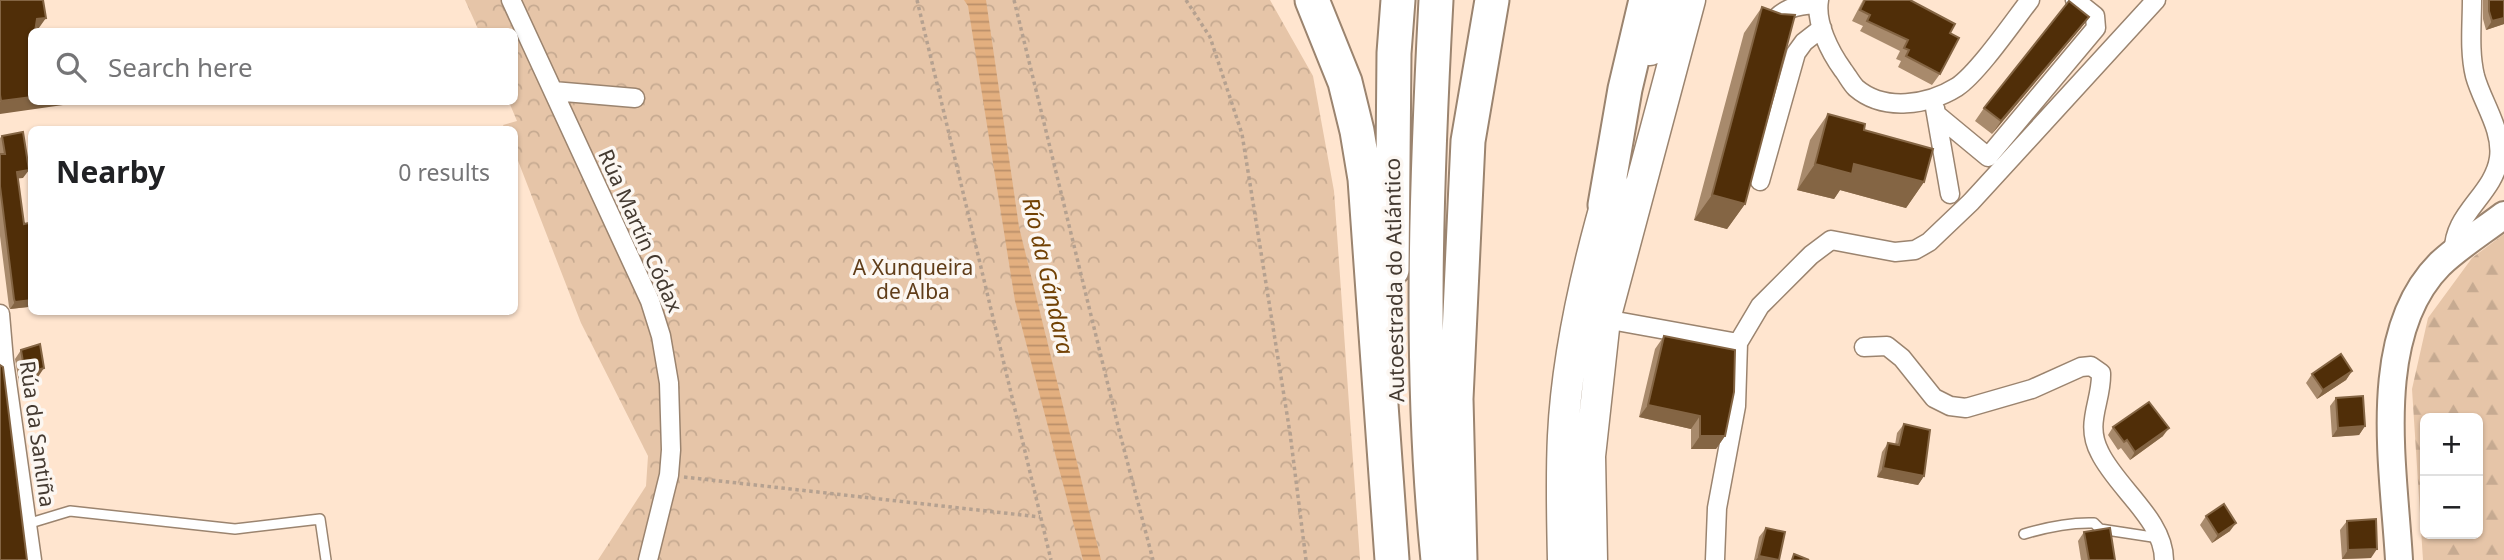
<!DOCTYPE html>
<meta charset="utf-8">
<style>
body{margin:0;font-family:"Noto Sans",sans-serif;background:#f6f6f6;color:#202124}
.controls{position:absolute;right:21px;bottom:21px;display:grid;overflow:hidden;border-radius:10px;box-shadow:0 2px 5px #0004}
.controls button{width:63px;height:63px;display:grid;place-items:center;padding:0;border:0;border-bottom:2px solid #e0e0e0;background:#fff;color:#202124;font:35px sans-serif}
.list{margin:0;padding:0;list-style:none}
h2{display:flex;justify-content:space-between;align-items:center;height:91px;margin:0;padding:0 28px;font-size:30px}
h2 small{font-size:23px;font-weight:400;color:#757577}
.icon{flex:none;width:38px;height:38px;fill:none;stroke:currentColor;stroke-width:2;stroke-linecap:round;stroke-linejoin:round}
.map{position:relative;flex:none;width:2504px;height:560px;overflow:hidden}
.search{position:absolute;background:#fff;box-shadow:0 2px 5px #0004;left:28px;top:28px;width:490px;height:77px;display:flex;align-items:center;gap:18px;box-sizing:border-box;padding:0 24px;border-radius:10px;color:#757577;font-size:26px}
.panel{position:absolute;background:#fff;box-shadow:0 2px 5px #0004;left:28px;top:126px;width:490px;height:189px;border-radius:10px}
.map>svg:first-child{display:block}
.forest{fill:url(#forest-firs);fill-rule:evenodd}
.park{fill:url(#park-crowns)}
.water{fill:url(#water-rules)}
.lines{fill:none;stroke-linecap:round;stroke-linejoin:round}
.lane-casing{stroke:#9b846f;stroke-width:12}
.street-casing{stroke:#9b846f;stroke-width:21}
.secondary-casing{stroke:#9b846f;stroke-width:30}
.primary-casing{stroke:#9b846f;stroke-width:33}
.highway-casing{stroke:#9b846f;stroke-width:37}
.path{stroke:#b5a190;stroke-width:3.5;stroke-dasharray:3.5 3.5;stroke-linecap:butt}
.lane{stroke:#fff;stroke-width:9}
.street{stroke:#fff;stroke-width:18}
.secondary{stroke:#fff;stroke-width:26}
.primary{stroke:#fff;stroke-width:30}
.highway{stroke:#fff;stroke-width:33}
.wall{fill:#a88a6c}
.shaded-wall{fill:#846544}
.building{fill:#502e08;stroke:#846544;stroke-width:2}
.labels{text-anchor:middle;stroke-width:7;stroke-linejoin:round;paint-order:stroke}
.street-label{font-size:21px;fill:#443a31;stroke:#fcf7f2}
.park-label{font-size:21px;fill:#603d19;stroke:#fcf7f2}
.water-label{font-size:23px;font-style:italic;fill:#714104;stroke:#fcf7f2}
</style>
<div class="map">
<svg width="2504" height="560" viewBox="0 0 2504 560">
<defs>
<pattern id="forest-firs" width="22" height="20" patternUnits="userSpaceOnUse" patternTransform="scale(1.75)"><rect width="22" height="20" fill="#e6c5a8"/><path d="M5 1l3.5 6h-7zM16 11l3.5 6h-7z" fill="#c6aa91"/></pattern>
<pattern id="park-crowns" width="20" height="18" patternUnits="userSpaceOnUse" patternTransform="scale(1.75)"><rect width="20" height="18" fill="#e6c5a8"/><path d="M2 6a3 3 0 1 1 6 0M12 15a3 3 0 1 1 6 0" fill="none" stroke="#c6aa91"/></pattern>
<pattern id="water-rules" width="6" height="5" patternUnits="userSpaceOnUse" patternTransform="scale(1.75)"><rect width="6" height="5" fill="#e3af7f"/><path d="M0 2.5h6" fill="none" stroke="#ba8f69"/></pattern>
</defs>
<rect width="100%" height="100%" fill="#ffe5cf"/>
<!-- forest -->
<path class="forest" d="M2504 234V560H2423L2412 389 2428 318 2472 258ZM2425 418H2478V534H2425Z"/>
<!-- park -->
<path class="park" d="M465 0H1270L1313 76 1334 191 1360 560H598L646 486 648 456 581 323 515 153 514 130 505 129 503 125 517 121 509 102H514V32L479 31Z"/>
<!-- water -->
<path class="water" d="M964 0H986L1019 227 1101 560H1083L1015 301 968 6Z"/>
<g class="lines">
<!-- lane casing -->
<g class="lane-casing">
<path id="lane" d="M27 524 70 511 235 529 320 519 326 560
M2024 534C2047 527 2069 522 2094 523L2100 529 2159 538"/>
</g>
<!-- street casing -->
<g class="street-casing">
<path id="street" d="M511 0 650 301 661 336 669 383 671 450 669 475 648 560
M1819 0C1815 23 1830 52 1843 70 1847 75 1851 83 1856 88 1884 112 1928 105 1957 87 1978 73 2013 22 2030 0
M1766 29C1782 9 1793 5 1818 4
M553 91 635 98
M1935 108 1950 194
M1936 114 1988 157 2096 28 2095 16 2075 0
M1760 181 1796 53 1804 42 1822 28
M2454 254C2451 214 2494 195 2499 158 2503 130 2482 102 2475 76 2469 51 2472 25 2472 0
M0 314 4 361 32 560
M1605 319 1738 343 1736 406 1717 508 1715 560
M1738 343 1760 306 1811 255 1831 240 1895 252 1915 250 1929 242 1971 202 2156 0
M1864 347 1887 346 1902 358 1934 398 1950 406 1966 408 2032 389 2081 367 2091 366 2101 373C2102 402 2084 423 2100 453 2117 488 2164 520 2164 560"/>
</g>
<!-- secondary casing -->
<g class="secondary-casing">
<path id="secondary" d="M2399 560C2394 469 2369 335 2440 264 2459 246 2483 231 2504 215"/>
</g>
<!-- primary casing -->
<g class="primary-casing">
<path id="primary" d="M1650 50 1663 0
M1563 560C1562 519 1561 477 1563 436 1567 351 1588 263 1612 182
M1592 560 1590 456 1605 319 1690 0"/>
</g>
<!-- highway casing -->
<g class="highway-casing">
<path id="highway" d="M1312 0 1345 82 1357 131 1365 179 1392 560
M1436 0C1426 187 1419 374 1438 560
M1605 205 1625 89 1646 0
M1392 270 1394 53 1398 0
M1460 560 1456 399 1468 141 1492 0"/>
</g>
<!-- path -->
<path class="path" d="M917 0 1051 560
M1014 0 1119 430 1153 560
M1186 0 1210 37 1242 134 1290 433 1306 560
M684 477 1040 517"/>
<!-- lane -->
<use href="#lane" class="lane"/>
<!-- street -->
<use href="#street" class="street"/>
<!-- secondary -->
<use href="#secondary" class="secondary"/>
<!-- primary -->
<use href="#primary" class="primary"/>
<!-- highway -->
<use href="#highway" class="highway"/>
</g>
<!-- wall -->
<path class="wall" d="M1863 0H1910L1950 33 1940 74 1932 85 1898 67 1901 61 1896 59 1900 51 1860 31 1863 26 1852 21Z
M2483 0H2504V24L2486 30 2483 19Z
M1762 7 1745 204 1727 229 1694 220 1744 33Z
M2089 17 2080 29 1992 134 1975 121 1984 108Z
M1828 114 1864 130 1924 182 1906 208 1840 190 1834 199 1797 190 1810 140Z
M2 136 23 178H18L24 224 31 240 32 239V276H30L32 302 28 307 10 309 9 307 0 236V138Z
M1664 336 1725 436 1716 449H1691V429L1639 417 1655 349Z
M21 350 38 377 19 383 15 359Z
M2352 371 2346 380 2317 399 2306 383 2312 374Z
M2336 398 2365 426 2359 435 2332 437 2330 406Z
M1904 424 1924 476 1918 485 1877 477 1882 452 1888 443 1895 445 1897 433Z
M2113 427 2163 436 2130 460 2121 448 2118 450 2108 435Z
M2206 516 2230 531 2212 543 2200 525Z
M2347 521 2371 558 2342 559 2340 530Z
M1766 528 1779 560H1754L1759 537Z
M2084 532 2115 560H2081L2078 541Z"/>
<!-- shaded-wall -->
<path class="shaded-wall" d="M2089 17 2080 29 1992 134 2001 121Z
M46 18 36 32 37 19Z
M2504 18V24L2486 30 2492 21Z
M32 97V102H78L77 103 0 114V102L1 101Z
M1815 164H1854L1924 182 1906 208 1840 190 1834 199 1797 190Z
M29 170 23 178 12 179 17 172Z
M1712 195 1745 204 1727 229 1694 220Z
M32 300 28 307 10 309 15 302Z
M44 368 38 377 19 383 25 374Z
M2352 371 2346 380 2317 399 2323 390Z
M1648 405 1700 416 1691 429 1639 417Z
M2365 426 2359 435 2332 437 2338 428Z
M2169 428 2163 436 2130 460 2135 452Z
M1700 436H1725L1716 449H1691Z
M1883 468 1924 476 1918 485 1877 477Z
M2236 523 2230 531 2212 543 2218 535Z
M2377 549 2371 558 2342 559 2348 550Z
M1759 556 1778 560H1756Z"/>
<!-- building -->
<path class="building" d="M0 0H43L46 18 37 19 35 32H32V97L1 101 0 95Z
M1865 0H1910L1955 24 1950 33 1959 38 1940 74 1906 56 1909 50 1904 48 1908 40 1867 21 1870 15 1860 10Z
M2489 0H2504V18L2492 21 2489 11Z
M2069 1 2089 17 2001 121 1984 108Z
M1762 7 1781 14 1795 15 1745 204 1712 195Z
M1828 114 1865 124 1864 130 1933 149 1924 182 1854 164 1852 174 1815 164Z
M23 132 29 170 17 172 24 224 29 223 31 240 32 239V269L29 273 32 300 15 302 14 299 0 186V154H5L2 136Z
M1664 336 1735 350 1734 392 1725 436H1700V416L1648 405Z
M40 344 44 368 25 374 21 350Z
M2341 354 2352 371 2323 390 2312 374Z
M0 365 3 367 27 560H0Z
M2363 396 2365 426 2338 428 2336 398Z
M2149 402 2169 428 2135 452 2127 440 2124 442 2113 427Z
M1904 424 1930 430 1924 476 1883 468 1888 443 1899 445Z
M2224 504 2236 523 2218 535 2206 516Z
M2376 519 2377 549 2348 550 2347 521Z
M1766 528 1785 532 1779 560 1759 556Z
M2110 528 2115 560H2089L2084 532Z
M1794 554 1809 560H1792Z"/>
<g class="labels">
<!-- street labels -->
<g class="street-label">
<text transform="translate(640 231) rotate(66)" y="7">Rúa Martín Códax</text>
<text transform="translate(1395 280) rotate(-91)" y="7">Autoestrada do Atlántico</text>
<text transform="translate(37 434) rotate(82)" y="7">Rúa da Santiña</text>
</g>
<!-- park labels -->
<g class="park-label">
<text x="913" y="275">A Xunqueira<tspan x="913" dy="24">de Alba</tspan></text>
</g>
<!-- water labels -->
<g class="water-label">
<text transform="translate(1048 276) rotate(77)" y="8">Río da Gándara</text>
</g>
</g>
</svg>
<div class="controls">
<button>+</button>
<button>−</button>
</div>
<div class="search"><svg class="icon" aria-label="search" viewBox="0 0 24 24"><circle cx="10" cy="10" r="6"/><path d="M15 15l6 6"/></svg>Search here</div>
<section class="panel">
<h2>Nearby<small>0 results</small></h2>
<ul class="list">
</ul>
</section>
</div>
